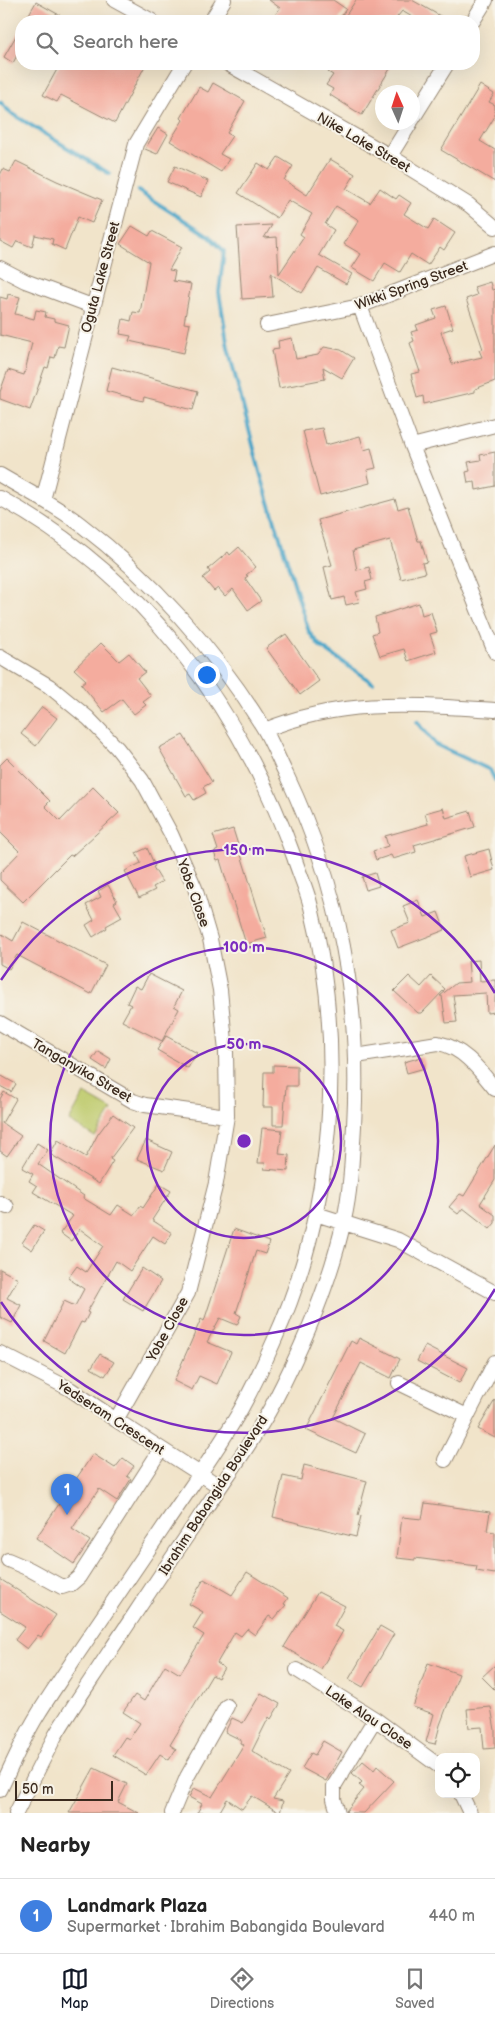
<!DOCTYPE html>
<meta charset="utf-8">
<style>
body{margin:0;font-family:"Balsamiq Sans",sans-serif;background:#f6f6f6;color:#222}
.controls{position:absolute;right:15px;bottom:15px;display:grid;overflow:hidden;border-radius:10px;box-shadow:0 5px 20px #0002}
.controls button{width:45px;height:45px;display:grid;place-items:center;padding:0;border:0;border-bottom:1px solid #e0e0e0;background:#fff;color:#222;font:25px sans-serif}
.compass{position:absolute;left:375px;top:85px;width:45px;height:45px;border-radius:50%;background:#fff;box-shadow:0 5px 20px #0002;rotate:357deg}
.scale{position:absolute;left:15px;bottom:12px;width:98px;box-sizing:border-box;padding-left:5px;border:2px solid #3b2a1e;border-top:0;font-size:14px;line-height:18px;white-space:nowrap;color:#3b2a1e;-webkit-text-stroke:4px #f7f3e8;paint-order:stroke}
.you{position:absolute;left:206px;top:674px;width:18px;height:18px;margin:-12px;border:4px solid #fff;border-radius:50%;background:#1a73e8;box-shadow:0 0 0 8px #1a73e833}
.badge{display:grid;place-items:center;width:32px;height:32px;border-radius:50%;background:#111827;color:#fff;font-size:16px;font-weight:700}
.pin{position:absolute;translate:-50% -41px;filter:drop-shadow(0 1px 2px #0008)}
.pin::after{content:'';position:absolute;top:26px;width:18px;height:15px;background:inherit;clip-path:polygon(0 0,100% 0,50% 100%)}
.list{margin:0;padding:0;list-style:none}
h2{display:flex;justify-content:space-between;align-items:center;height:65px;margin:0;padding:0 20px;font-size:21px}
h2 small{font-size:16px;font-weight:400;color:#767676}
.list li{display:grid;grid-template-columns:32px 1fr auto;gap:15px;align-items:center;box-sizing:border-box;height:75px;padding:0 20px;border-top:1px solid #e0e0e0}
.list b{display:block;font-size:19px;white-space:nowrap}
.list p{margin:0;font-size:16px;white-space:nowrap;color:#767676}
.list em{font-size:16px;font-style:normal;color:#767676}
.icon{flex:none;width:28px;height:28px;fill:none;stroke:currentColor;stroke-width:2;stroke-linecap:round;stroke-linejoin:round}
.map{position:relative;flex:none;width:495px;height:1813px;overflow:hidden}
.search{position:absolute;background:#fff;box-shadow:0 5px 20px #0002;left:15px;right:15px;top:15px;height:55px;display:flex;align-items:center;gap:12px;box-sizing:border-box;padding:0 18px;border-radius:20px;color:#767676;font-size:19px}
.sheet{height:140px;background:#fff}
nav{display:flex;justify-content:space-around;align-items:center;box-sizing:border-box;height:70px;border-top:1px solid #e0e0e0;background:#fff;font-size:14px;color:#767676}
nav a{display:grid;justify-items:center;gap:2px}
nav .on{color:#111827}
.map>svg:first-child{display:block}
.green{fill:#beca6c;stroke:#7c7a45}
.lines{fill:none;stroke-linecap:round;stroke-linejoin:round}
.stream{stroke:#4aa5c8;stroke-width:4}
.building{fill:#f4ac9e}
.minor-casing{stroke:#968774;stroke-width:16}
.minor{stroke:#fff;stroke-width:14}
.ring{fill:none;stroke:#7b2cbf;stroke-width:2.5}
.labels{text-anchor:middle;stroke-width:4;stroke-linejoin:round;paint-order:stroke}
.street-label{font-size:14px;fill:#3b2a1e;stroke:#f7f3e8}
.centre{fill:#7b2cbf;stroke:#f7f3e8;stroke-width:2.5}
.ring-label{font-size:15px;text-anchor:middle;font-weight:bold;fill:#7b2cbf;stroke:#f7f3e8;stroke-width:4;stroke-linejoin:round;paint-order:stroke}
</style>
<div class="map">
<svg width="495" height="1813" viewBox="0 0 495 1813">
<rect width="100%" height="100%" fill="#f7f3e8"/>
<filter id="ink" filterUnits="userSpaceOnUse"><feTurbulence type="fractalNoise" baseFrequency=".02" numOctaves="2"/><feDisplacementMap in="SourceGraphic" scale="10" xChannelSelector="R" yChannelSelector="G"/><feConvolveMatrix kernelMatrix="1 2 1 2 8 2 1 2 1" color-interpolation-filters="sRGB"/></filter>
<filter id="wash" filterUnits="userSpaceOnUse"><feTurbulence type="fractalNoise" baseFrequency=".0096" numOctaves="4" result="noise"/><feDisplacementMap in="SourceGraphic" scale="20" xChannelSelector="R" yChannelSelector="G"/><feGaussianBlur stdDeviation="1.12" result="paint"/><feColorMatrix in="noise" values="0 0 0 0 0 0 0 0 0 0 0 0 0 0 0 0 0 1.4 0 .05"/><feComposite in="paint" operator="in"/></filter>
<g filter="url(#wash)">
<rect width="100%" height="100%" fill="#f1e4ca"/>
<!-- green -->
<path class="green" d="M84 1094 112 1110 95 1137 69 1121Z"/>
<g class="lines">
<!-- stream -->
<path class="stream" d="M0 102 11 113 110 174
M138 191 209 236 224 251 219 292 228 348 261 476 309 632 320 646 373 683
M417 721 435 744 490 770 495 780"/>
</g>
<g id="blocks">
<!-- building -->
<path class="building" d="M269 0H333L346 9 338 21H271L280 8Z
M356 0H412L449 21H419L402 11 394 21H342Z
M36 2 70 21H25Z
M21 27V48L13 63 4 57Z
M60 64H146L115 123 61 95 57 102 43 95Z
M332 64H393L362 115 330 95 333 89 326 85 333 75 328 72Z
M213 83 245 101 227 133 232 136 220 154 229 159 221 172 170 141 183 120 181 118 199 87 208 92Z
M480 85 494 94 489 102 495 105V116L480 141 495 150V182L441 150Z
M158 128 168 134 157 154 145 149Z
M278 157 293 166 284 180 307 195 330 159 355 174 346 189 370 203 380 188 396 199 399 195 411 203 404 214 428 229 434 219 455 233 444 250 440 247 428 265 411 254 400 272 385 263 374 281 352 268 361 254 344 244 359 220 336 206 325 224 334 230 319 255 352 274 346 284 318 268 302 293 271 273 273 297 242 299 237 227 272 225 264 238 277 237 279 274 304 237 300 234 312 214 288 200 277 218 238 193 258 163 269 170Z
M16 161 57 181 102 200 92 223 78 217 65 250 52 244 53 239 35 235 32 247 17 241 13 248 0 241V175L3 169 10 172Z
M175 166 208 181 201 197 167 182Z
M132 226 149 236 152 231 182 247 169 270 175 271 173 281 191 284 184 323 190 324 184 353 129 341 131 336 120 334 123 319 131 321 133 312 140 313 149 262 120 244Z
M490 282 492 290 495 289V381L475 389V392L424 404 423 396 417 398 411 374 420 372 410 343 414 341 411 332 418 330 416 325 436 318 433 310 446 306 453 328 441 332 452 364 482 357 479 350 483 349 466 299 477 295 474 287Z
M8 294 20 297 15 314 34 319 36 310 46 312 45 317 54 319V321L69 325 64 347 58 346 55 358 51 357 48 368 45 367 30 410 0 399V392L8 370 24 375 32 343 0 335V297L7 299Z
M292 338 296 359 318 355 324 347 341 350 354 358 342 378 323 367 325 379 279 388 272 350 279 349 278 341Z
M112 367 198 391 193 410 144 397 143 401 106 391Z
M322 428 326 445 360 436 364 450 371 448 376 468 367 470 370 483 320 496 303 431Z
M495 452V486L476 490 475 482 468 483 466 472 470 471 468 462 481 460 480 455Z
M395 499 398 509 408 506 418 541H421L427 562 422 563 425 573 401 579 390 540 353 550 357 570 369 567 372 580 365 582 367 589 356 592 359 602 346 605 344 597 332 600 324 567 332 565 318 520Z
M239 547 256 567 246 575 248 576 245 578 261 601 248 610 233 589 225 596 218 588 214 591 203 578 210 572 208 569 228 552 230 555Z
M419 603 422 615 431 612 437 632 430 634 436 652 408 661 404 649 380 656 372 634 378 632 375 617Z
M286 634 319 681 300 695 266 648Z
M101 643 119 661 129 653 145 672 137 678 151 696 143 702 146 705 134 714 122 699 104 712 81 684 86 680 74 669Z
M42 707 57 718 36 746 21 734Z
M183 735 212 782 203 787 206 793 194 800 190 794 186 796 159 748Z
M7 758 50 801 45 806 60 821 93 787 119 813 72 856 70 855 23 902 0 880V873L20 852 0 832V765Z
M443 808 446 818 470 811 475 827 414 845 416 852 393 859 391 855 376 860 373 851 388 846 385 836 428 824 425 813Z
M233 829 267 938 246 944 220 860 217 861 214 852 218 850 213 835Z
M147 848 155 866 153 867 162 882 153 887 155 890 139 898 125 871 141 863 136 853Z
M489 849 494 870 470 877 464 856Z
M375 873 379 886 366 890 362 877Z
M108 885 117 901 114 903 122 917 106 926 107 928 93 937 86 925 94 920 86 905 101 897 98 891Z
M418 900 425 917 438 912 445 930 398 948 391 930 410 923 403 906Z
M23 922 106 965 91 994 17 955 9 969 0 964V933L13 941Z
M479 960 480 981 495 980V1012L487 1013 486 993 453 995 457 1022 446 1023 442 996H440L456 983 470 982 468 961Z
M149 974 182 991 174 1006 179 1009 162 1041 122 1021 131 1005 127 1003 135 986 141 989Z
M409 976 421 987 431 976 445 989 422 1013H418L394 991Z
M166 1036 197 1053 188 1068 157 1050Z
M98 1051 111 1059 106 1069 92 1060Z
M422 1057 425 1068 407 1073 404 1062Z
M273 1065 297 1066V1086H286L283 1125H273V1107H263L264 1072H273Z
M0 1075 16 1084 11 1092 0 1086Z
M4 1092 16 1099 2 1123 21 1136 7 1156 0 1151V1099Z
M113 1114 133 1128 110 1159 113 1161 99 1184 50 1154 58 1140 86 1157 98 1134Z
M262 1128 282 1130 279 1154 289 1155 288 1171 264 1169 265 1163H258Z
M146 1140 172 1152 164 1170 137 1159Z
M37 1143 48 1150 38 1164 84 1196 83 1198 111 1215 118 1205 134 1215 140 1206 143 1208 159 1184 171 1191 152 1220 172 1233 165 1244 153 1236 130 1271 116 1261 87 1312 89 1313 84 1323 81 1322 65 1353 44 1341 64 1301 75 1306 84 1289 68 1278 77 1266 86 1272 103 1246 80 1229 71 1241 60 1233 73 1216 33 1192 37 1186 29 1181 33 1174 22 1168Z
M495 1145V1180L480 1204 495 1215V1223L490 1229 463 1208 458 1214 449 1207 460 1194 464 1196Z
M34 1225 44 1231 32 1250 22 1243Z
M234 1229 269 1242 265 1254 256 1251 236 1313 241 1316 237 1325 220 1318 207 1342 231 1352 217 1384 199 1376 192 1390 174 1381 201 1319 204 1321Z
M142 1268 161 1281 143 1311 123 1299Z
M0 1269 18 1279 7 1298 21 1305 12 1323 0 1317Z
M359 1338 400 1359 391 1378 361 1363 333 1418 365 1434 356 1453 306 1430 351 1341 356 1344Z
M425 1346 468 1368 459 1383 417 1361Z
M100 1354 114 1362 105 1376 91 1368Z
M495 1400V1438L478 1429Z
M93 1454 115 1468 123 1458 134 1466 127 1476 131 1479 117 1501 99 1489 72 1529 90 1541 74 1564 36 1538Z
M304 1465 367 1481 358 1515 361 1516 356 1537 273 1517 283 1476 301 1480Z
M425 1503 490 1512 487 1531 495 1532V1574L476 1571 477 1566 415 1558V1560L397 1558 402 1517 422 1519Z
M247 1572 288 1598 284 1604 286 1605 274 1619 269 1616 255 1635 247 1629 241 1636 235 1632 217 1663 224 1668 218 1678 212 1675 170 1745 176 1749 169 1760 160 1754 146 1775 113 1755 125 1737 129 1739 140 1723 123 1712 135 1695 144 1701 165 1665 180 1674 204 1635 193 1628 203 1612 189 1604 204 1579 232 1595Z
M0 1579 56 1615 41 1637 38 1635 27 1649 15 1640 25 1627 0 1611Z
M318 1592 345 1606 334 1626 343 1631 321 1669 284 1647Z
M380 1626 394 1634 363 1687 349 1679Z
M428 1663 459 1674 440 1725 435 1744 426 1742 434 1714 413 1707Z
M495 1665V1690L482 1677Z
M261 1693 280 1704 271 1719 269 1717 252 1751 289 1774 273 1799 283 1801 280 1813 252 1796 242 1809 227 1799 219 1813H197L202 1804 189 1797 194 1788 212 1797 244 1745 240 1743 241 1740 225 1732 232 1718 243 1723Z
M491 1707 495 1730V1748L484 1749 482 1727 469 1728 467 1709Z
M323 1741 342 1752 326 1781 302 1768 311 1753 315 1755Z
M363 1761 374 1770 377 1766 394 1781 364 1813H347L346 1811 364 1789 359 1785 362 1782 352 1773Z
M94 1768 127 1784 118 1802 139 1813H69Z"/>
</g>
</g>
<g filter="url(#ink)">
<use href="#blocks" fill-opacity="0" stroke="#968774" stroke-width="1"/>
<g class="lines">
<!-- minor casing -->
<g class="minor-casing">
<path id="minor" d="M114 0 152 21
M211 21 224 0
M473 21 486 0
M228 64 390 156 469 205 495 227
M412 120 447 64
M390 156 411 122
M0 268 25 281 92 306
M360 306 412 446 495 652
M267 325 360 306 495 253
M412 446 495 425
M0 475C27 491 55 505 80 524 151 578 216 651 263 727 272 742 279 760 287 776 340 888 361 1002 354 1126 352 1157 351 1189 344 1220 331 1281 303 1346 274 1402 251 1446 220 1485 193 1527 165 1568 138 1609 110 1651 92 1679 72 1707 55 1736 42 1762 29 1787 16 1813
M0 498C142 575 240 707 294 857 299 873 307 890 311 907 346 1047 334 1209 274 1341 264 1364 253 1387 241 1409 218 1450 189 1489 163 1528 133 1572 104 1615 74 1659 62 1678 49 1696 37 1716 23 1739 12 1765 0 1790
M43 500 136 144 184 64
M0 657 49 686 88 718 117 748 142 780 171 834 195 888 210 939 220 990 226 1052 227 1116 216 1183 188 1293 116 1420
M265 730C343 698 413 705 495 710
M0 1023 133 1101 145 1105 227 1116
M356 1056 438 1043C464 1048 479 1069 495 1089
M0 1203 7 1207
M316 1214 398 1240 495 1293
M0 1353 70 1389 116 1420 219 1486
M399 1383 467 1416
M445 1460 495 1362
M8 1560 29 1569 62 1587 71 1584 79 1577 161 1449
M297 1670 375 1719 439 1766
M461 1794 470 1813
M172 1813 187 1777 227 1706
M338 1813 334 1799V1786L375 1719"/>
</g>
<!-- minor -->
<use href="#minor" class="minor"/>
</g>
</g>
<!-- distance rings -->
<g class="ring">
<circle cx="244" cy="1141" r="97"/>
<circle cx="244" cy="1141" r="194"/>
<path d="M495 1289A291 291 0 0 1 1 1302M1 980A291 291 0 0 1 495 993"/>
</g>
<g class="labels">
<!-- street labels -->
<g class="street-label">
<text transform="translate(364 142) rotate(30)" y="5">Nike Lake Street</text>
<text transform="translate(100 277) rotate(-75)" y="5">Oguta Lake Street</text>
<text transform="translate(411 285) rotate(-20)" y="5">Wikki Spring Street</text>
<text transform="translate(194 893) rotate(70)" y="5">Yobe Close</text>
<text transform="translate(82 1070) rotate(30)" y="5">Tanganyika Street</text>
<text transform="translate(167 1329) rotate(-61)" y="5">Yobe Close</text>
<text transform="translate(111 1417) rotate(33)" y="5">Yedseram Crescent</text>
<text transform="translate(213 1495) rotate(-57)" y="5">Ibrahim Babangida Boulevard</text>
<text transform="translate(369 1717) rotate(34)" y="5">Lake Alau Close</text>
</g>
</g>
<circle cx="244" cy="1141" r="8" class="centre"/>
<g class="ring-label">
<text x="244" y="855">150 m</text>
<text x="244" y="952">100 m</text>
<text x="244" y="1049">50 m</text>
</g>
</svg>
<div class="controls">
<button><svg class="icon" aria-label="locate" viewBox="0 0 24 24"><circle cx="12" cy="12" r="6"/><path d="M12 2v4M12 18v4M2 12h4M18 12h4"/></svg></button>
</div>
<svg class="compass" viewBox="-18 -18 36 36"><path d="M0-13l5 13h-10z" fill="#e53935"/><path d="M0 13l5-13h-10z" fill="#767676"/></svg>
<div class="scale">50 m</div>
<div class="you"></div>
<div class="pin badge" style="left:67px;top:1515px;background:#3f7fe0">1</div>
<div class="search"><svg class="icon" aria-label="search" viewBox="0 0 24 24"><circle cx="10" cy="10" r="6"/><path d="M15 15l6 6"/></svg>Search here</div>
</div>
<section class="sheet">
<h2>Nearby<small></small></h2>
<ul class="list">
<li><span class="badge" style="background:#3f7fe0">1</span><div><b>Landmark Plaza</b><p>Supermarket · Ibrahim Babangida Boulevard</p></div><em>440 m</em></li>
</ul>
</section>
<nav>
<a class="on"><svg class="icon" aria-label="map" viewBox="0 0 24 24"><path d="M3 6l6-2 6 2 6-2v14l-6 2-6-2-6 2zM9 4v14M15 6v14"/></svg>Map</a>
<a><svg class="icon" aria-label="directions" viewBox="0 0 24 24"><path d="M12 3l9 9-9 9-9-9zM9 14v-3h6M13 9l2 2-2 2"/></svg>Directions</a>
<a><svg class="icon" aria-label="saved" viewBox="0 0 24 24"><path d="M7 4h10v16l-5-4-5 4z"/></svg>Saved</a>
</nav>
